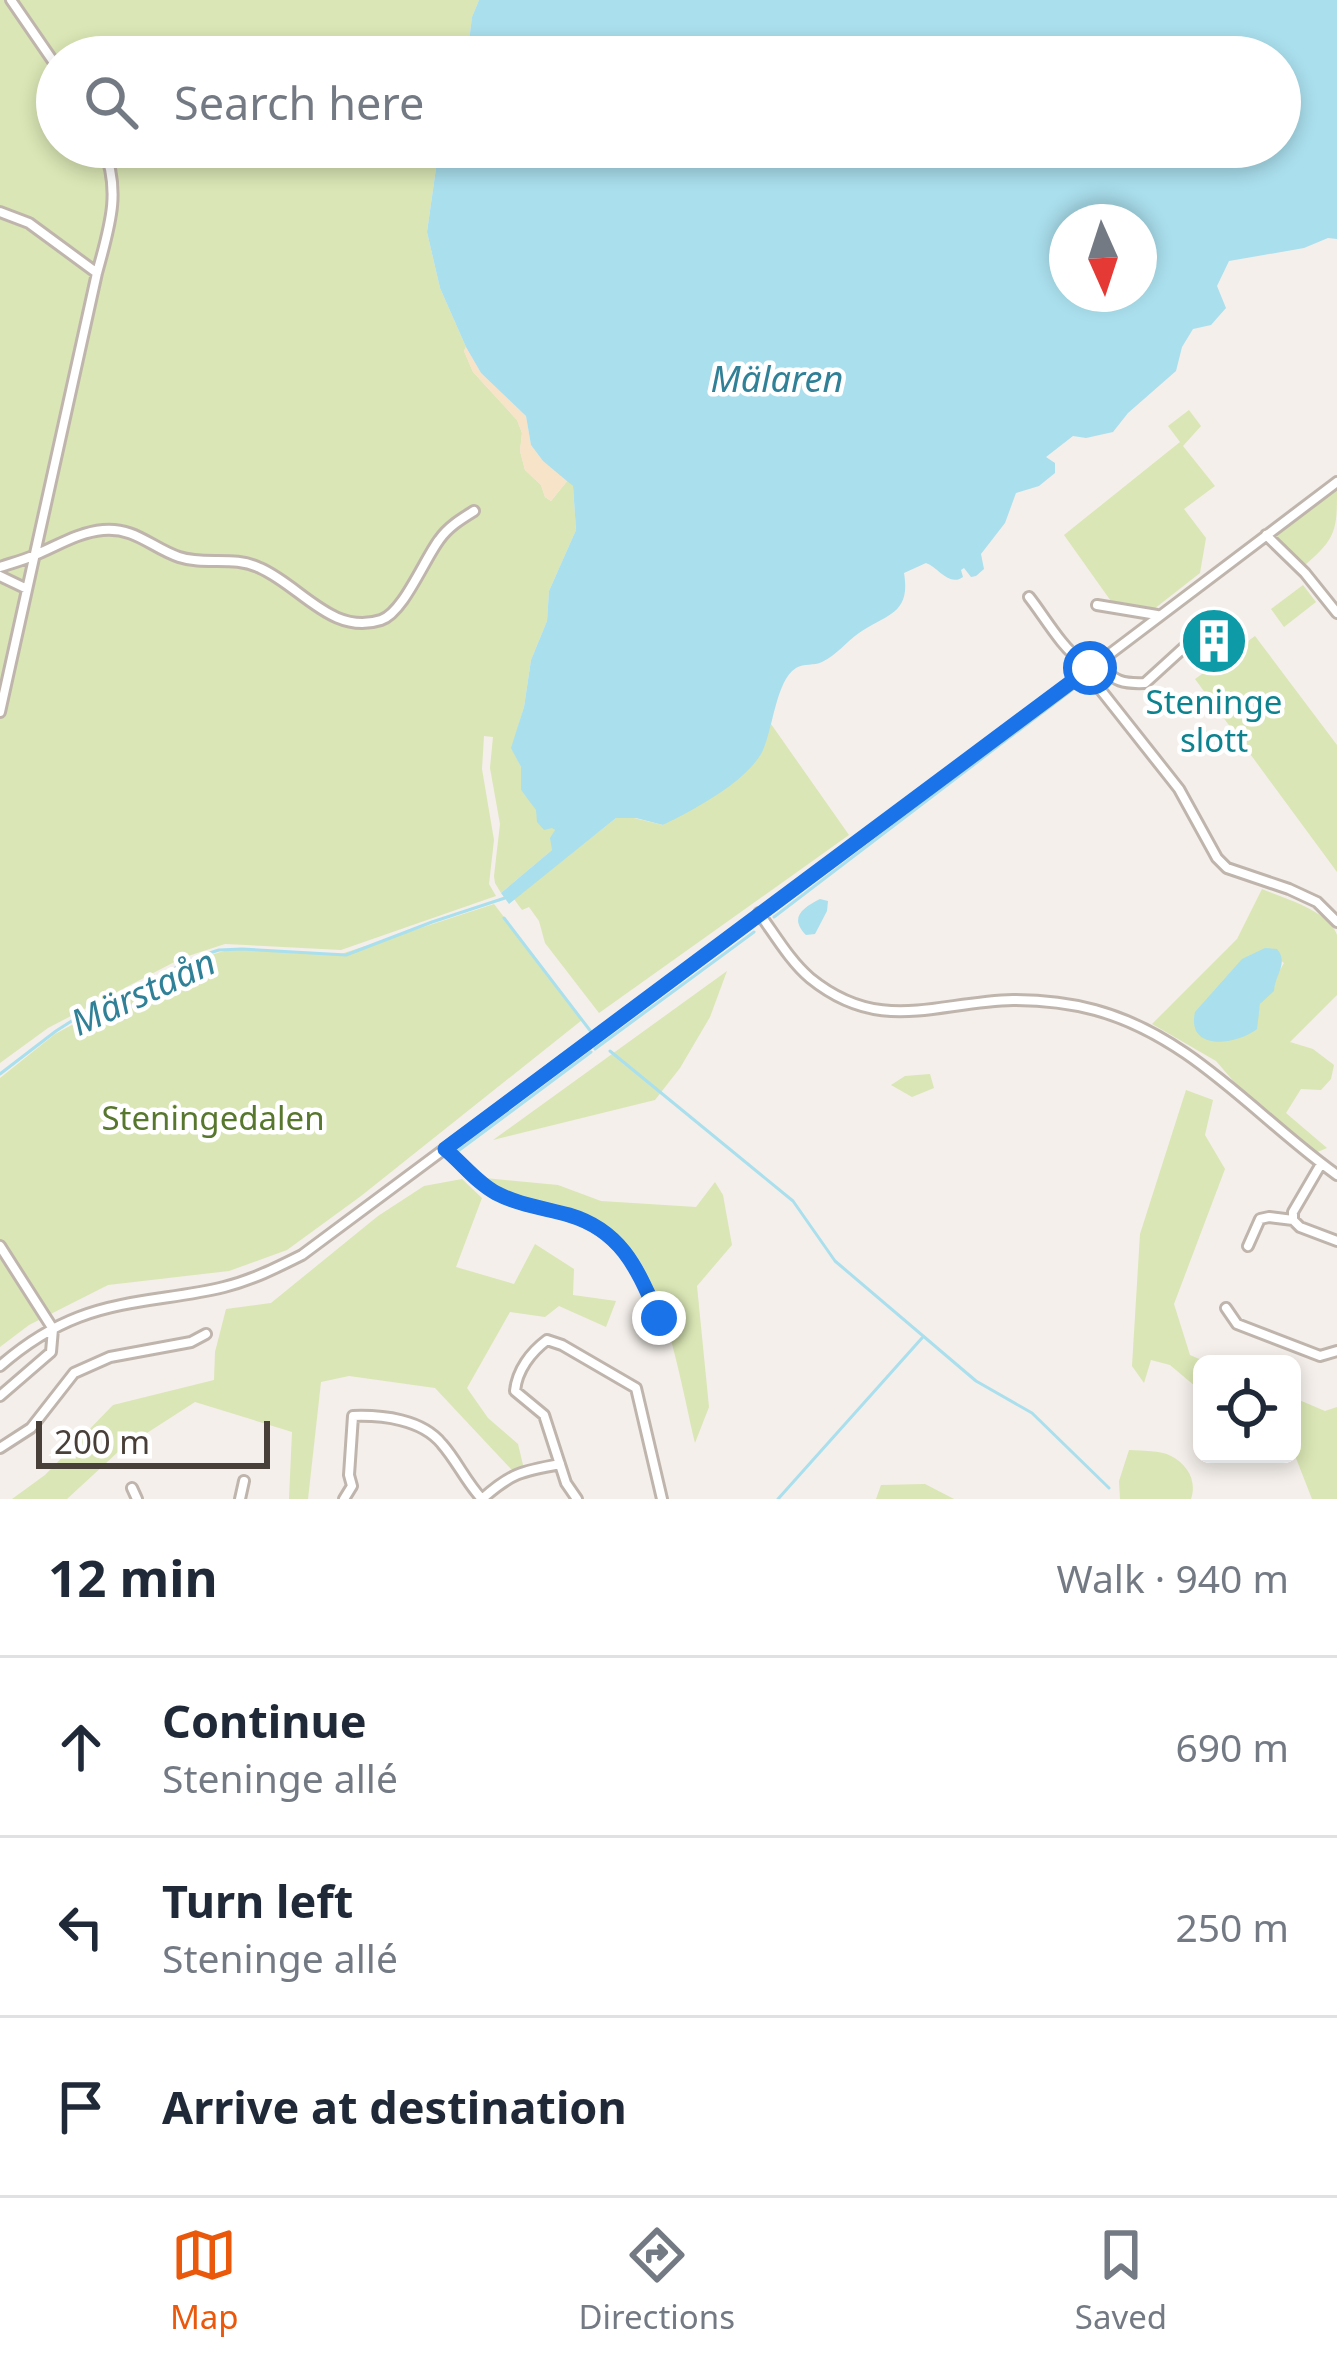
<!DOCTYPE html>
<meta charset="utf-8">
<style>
body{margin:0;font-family:"Noto Sans",sans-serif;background:#f6f6f7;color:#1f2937}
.controls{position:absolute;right:36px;bottom:36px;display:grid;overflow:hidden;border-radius:18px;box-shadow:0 6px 18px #0003}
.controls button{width:108px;height:108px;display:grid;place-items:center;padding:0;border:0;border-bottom:3px solid #e0e1e3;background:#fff;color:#1f2937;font:60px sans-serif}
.compass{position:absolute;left:1049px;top:204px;width:108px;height:108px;border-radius:50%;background:#fff;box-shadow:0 6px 18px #0003;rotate:177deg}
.scale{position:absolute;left:36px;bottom:30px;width:234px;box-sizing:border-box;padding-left:12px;border:6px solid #483f38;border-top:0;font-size:33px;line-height:42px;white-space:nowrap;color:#483f38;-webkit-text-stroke:9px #fff;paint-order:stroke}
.stop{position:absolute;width:36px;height:36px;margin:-27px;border:9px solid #1a73e8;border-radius:50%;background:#fff}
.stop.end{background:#1a73e8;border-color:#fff;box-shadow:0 3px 12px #0008}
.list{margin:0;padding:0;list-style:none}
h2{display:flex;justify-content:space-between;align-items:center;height:156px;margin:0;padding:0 48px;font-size:51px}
h2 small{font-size:39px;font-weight:400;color:#747a83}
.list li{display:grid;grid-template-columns:78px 1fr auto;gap:36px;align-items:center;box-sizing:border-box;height:180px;padding:0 48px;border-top:3px solid #e0e1e3}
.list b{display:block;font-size:45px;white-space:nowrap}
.list p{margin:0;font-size:39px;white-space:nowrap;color:#747a83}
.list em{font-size:39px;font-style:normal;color:#747a83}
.icon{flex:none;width:66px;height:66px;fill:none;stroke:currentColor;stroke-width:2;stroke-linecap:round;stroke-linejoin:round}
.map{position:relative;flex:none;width:1337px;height:1499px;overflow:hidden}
.search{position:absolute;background:#fff;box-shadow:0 6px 18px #0003;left:36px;right:36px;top:36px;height:132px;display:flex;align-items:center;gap:30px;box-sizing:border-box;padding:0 42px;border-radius:66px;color:#747a83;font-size:45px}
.sheet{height:696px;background:#fff}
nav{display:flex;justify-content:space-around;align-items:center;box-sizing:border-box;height:168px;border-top:3px solid #e0e1e3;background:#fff;font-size:33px;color:#747a83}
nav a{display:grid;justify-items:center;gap:6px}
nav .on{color:#ea580c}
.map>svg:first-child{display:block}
.green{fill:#dae6b5;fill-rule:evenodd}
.sand{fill:#f6e3c8}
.water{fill:#aadfed;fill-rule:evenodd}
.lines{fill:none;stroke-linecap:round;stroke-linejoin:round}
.stream{stroke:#aadfed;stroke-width:3}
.street-casing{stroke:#bfb5ad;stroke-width:14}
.street{stroke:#fff;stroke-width:8}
.route{stroke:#1a73e8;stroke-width:15}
.labels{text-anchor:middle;stroke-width:9;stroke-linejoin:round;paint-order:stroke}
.culture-label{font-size:33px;fill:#0d838f;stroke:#fff}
.park-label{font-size:33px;fill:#58772e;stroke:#fff}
.water-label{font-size:36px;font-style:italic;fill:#308097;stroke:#fff}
</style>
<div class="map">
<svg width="1337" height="1499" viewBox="0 0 1337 1499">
<rect width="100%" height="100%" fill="#f4efea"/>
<!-- green -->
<path class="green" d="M0 0H479L472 17 467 57H57V147H439L427 232 440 288 466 347 464 351 473 372 517 420 522 433 520 451 525 470 541 485 545 497 551 501 568 480 573 486 576 530 549 591 547 621 531 660 524 707 512 748 521 767V790L555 830 552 850 501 893 495 883 494 876 500 824 490 768 493 737 484 736 482 769 494 840 489 884 496 896 341 950 225 944 182 958 48 1028 0 1063Z
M1189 410 1201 426 1183 446 1215 486 1184 509 1206 538 1200 573 1154 609 1113 604 1064 535 1180 442 1168 426Z
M1337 488C1337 529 1337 538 1305 565L1274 534Z
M1303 585 1316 602 1284 627 1271 609Z
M1255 636 1337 745V872L1195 679Z
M771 724 849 835 599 1013 545 943 539 921 529 907 522 910 514 899 616 818H634L663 825 760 755Z
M1262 889C1283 898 1330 911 1337 935 1337 949 1337 979 1337 995L1290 1042 1313 1049 1334 1065 1331 1079 1321 1090 1301 1089 1286 1113 1327 1148 1315 1153 1236 1084 1216 1061 1152 1024 1237 939ZM1265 948 1284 963 1260 1004 1258 1014Z
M494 904 582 1020 361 1196 287 1250 229 1271 108 1285 29 1325 0 1347V1078L55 1034 190 961 231 949 341 954Z
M727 971 710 1017 680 1068 655 1100 493 1140Z
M930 1074 934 1088 912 1097 891 1085 905 1076Z
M1186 1090 1213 1100 1205 1135 1225 1169 1174 1304 1190 1355 1211 1364H1202V1392L1170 1365 1151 1360 1144 1383 1132 1366 1140 1234Z
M485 1178 558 1185 601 1201 696 1207 715 1182 723 1195 732 1245 697 1286 709 1407 695 1443C682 1389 668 1302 637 1257 622 1237 601 1223 578 1213 548 1200 508 1205 485 1178Z
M462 1179 482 1198 456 1267 514 1284 535 1244 574 1269 573 1295 616 1301 606 1327 559 1306 545 1317 510 1312 467 1388 488 1418 518 1444 524 1469H511L435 1388 349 1376 321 1382 308 1499H289L292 1432 195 1402 119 1451 67 1499H12L45 1475 113 1405 214 1380 215 1352 226 1309 271 1303 378 1216 424 1186Z
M1292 1397 1325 1411 1337 1407V1499H1312L1292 1448Z
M1129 1450C1141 1451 1161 1450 1171 1456 1188 1465 1197 1481 1191 1499H1120L1119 1481Z
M925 1484 954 1499H876L881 1485Z"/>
<!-- sand -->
<path class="sand" d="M466 347 481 373 526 416 531 445 543 461 568 480 551 501 545 497 541 485 525 470 520 451 522 433 517 420 473 372 464 351Z"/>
<!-- water -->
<path class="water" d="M479 0H1337V239L1328 238 1304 248 1229 261 1217 286 1226 308 1211 325 1193 329 1182 347 1176 371 1128 413 1113 432 1086 438 1073 436 1046 457 1055 463V473L1039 486 1016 493 1005 523 981 554 984 569 976 576 971 577 964 568 961 570 963 577C949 587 939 568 926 563L904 573C911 614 887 614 859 633 846 642 837 655 822 662 814 666 804 663 796 668 775 681 773 733 761 754 743 784 693 810 663 825L636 818H616L509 904 501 893 552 850 550 838 555 830 552 828 544 830 537 822 536 810 521 790V767L511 748 524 707 531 660 547 621 549 591 576 530 573 486 543 461 531 445 526 416 481 373 466 347 440 288 427 232 439 147H1280V57H467L472 17ZM1067 222H1139V294H1067Z
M820 899 828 901 827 911 815 934 806 935C789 918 802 908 820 899Z
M1265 948 1277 949C1289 963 1275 974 1274 991L1260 1004 1257 1029C1237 1045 1186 1052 1195 1012L1242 959Z"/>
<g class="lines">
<!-- stream -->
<path class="stream" d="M774 917 1077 686
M504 918 592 1033
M595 1049 754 932
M610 1051 793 1201 835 1261 976 1381 1032 1413 1109 1488
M0 1074 56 1031 81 1015 197 957 219 950 242 949 346 955 432 922 505 898
M458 1151 591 1052
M778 1499 922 1338"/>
<!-- street casing -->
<g class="street-casing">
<path id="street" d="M11 0 57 67
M0 212 29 223 97 273
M1266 535 1305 573 1337 613
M0 567C12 563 24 560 35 555 57 546 79 532 103 530 135 527 152 548 179 557 206 566 233 555 260 568 301 586 332 636 381 620 403 613 424 560 439 540 448 527 461 519 474 511
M0 576 27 589
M1029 597C1042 613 1064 651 1081 660 1097 669 1085 655 1099 667 1117 681 1121 684 1145 683L1190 642
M1097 605 1157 615
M1082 675 1337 482
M0 712 97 273C109 228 122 192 103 147
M759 913C775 935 790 961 810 978 880 1035 935 1002 1013 1000 1040 1000 1069 1003 1095 1010 1192 1036 1258 1119 1337 1175
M445 1149C461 1163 477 1183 496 1193 519 1205 544 1208 569 1215 624 1232 638 1270 659 1318
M1321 1164 1293 1212V1220L1300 1227 1337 1241
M0 1246 53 1329 51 1352 0 1396
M1248 1246 1260 1219 1269 1217 1293 1220
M1226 1308 1237 1324 1320 1356 1337 1351
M0 1366C23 1346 50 1328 79 1317 125 1299 176 1299 224 1287 252 1280 276 1268 302 1255L1082 675 1100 689 1179 789 1217 858 1227 868 1289 889 1317 902 1337 922
M0 1448 31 1428 74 1373 110 1357 191 1342 206 1334
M132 1488 137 1499
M240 1499 244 1481
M344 1499 352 1486 349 1475 353 1416C382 1415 422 1419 442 1444 457 1461 466 1482 482 1499
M482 1499C511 1473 522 1471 560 1464
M577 1499 566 1483 544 1415 515 1391C517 1370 531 1352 547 1340L562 1345 636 1388 662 1499"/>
</g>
<!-- street -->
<use href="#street" class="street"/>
</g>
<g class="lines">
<!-- route -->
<path class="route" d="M659 1318C638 1271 623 1231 569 1215 544 1208 519 1205 496 1193 477 1183 462 1163 445 1149L1090 668"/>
</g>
<!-- icons -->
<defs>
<g id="building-disc" transform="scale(3.45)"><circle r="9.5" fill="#0f9aa8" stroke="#fff"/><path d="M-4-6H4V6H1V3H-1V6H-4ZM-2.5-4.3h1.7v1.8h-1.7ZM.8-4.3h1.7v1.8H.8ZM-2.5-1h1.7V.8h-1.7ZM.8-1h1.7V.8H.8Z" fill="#fff"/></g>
</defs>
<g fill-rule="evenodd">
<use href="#building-disc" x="1214" y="641"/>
</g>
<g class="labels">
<!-- culture labels -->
<g class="culture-label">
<text x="1214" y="714">Steninge<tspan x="1214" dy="38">slott</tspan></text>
</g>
<!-- park labels -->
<g class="park-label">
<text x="213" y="1130">Steningedalen</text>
</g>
<!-- water labels -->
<g class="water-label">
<text x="777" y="392">Mälaren</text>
<text transform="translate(143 992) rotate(-25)" y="13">Märstaån</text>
</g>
</g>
</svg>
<div class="controls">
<button><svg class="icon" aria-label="locate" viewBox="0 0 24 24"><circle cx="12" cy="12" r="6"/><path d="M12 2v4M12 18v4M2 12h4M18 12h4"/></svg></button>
</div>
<svg class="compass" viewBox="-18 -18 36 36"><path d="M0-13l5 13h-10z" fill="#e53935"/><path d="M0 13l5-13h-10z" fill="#747a83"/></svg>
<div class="scale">200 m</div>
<div class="stop" style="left:1090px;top:668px"></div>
<div class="stop end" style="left:659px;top:1318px"></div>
<div class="search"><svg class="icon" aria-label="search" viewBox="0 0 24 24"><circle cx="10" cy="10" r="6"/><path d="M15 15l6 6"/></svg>Search here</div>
</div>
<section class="sheet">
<h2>12 min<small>Walk · 940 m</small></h2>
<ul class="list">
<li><svg class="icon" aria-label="ahead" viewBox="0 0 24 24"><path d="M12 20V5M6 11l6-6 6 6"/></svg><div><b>Continue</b><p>Steninge allé</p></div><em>690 m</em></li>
<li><svg class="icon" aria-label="left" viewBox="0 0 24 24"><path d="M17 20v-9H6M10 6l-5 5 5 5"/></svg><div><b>Turn left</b><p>Steninge allé</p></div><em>250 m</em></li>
<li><svg class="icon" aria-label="arrive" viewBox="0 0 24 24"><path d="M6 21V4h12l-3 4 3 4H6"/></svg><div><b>Arrive at destination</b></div></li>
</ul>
</section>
<nav>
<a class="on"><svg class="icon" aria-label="map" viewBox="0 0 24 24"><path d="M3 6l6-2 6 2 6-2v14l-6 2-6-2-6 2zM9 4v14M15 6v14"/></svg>Map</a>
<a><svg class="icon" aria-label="directions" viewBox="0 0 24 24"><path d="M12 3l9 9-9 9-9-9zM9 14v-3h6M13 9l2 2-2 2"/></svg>Directions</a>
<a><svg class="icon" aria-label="saved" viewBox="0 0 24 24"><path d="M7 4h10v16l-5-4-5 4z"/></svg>Saved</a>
</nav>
